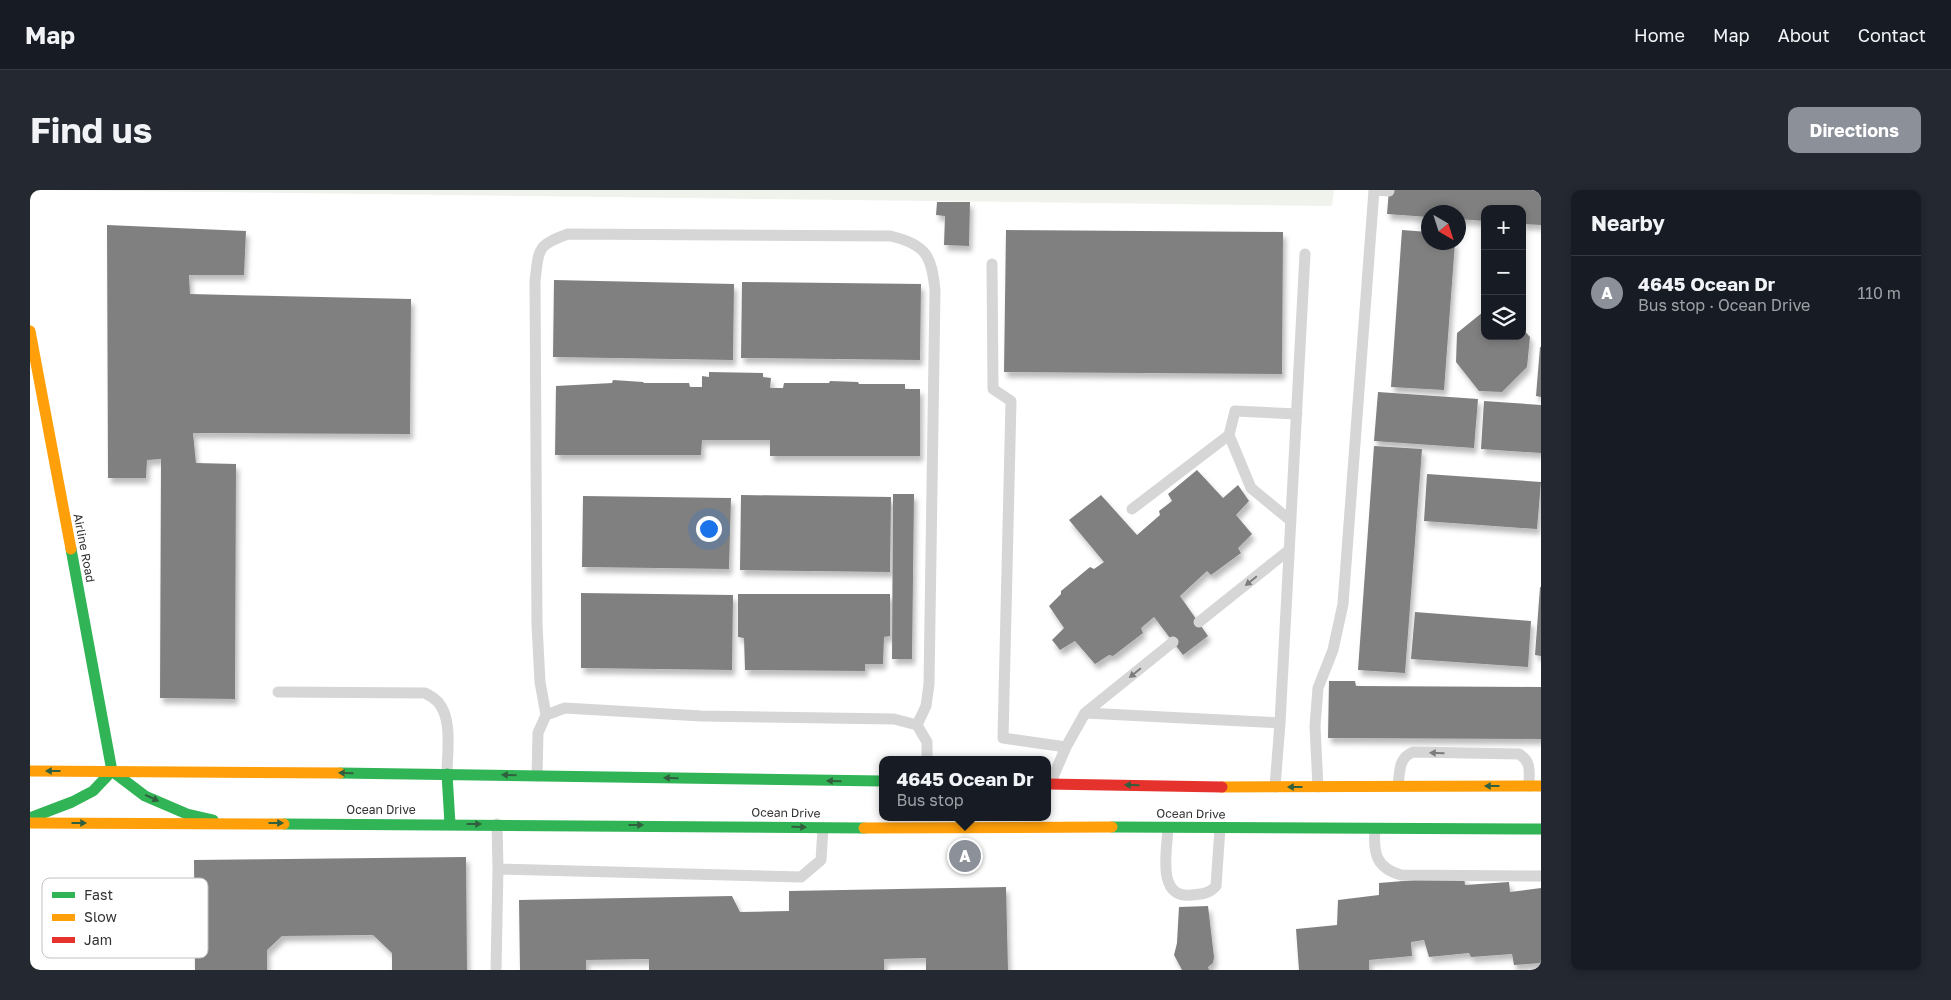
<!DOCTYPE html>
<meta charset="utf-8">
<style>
body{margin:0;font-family:"Golos Text",sans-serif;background:#242831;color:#f1f3f6}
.controls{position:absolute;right:15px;top:15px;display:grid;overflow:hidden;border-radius:10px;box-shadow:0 2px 8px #0003}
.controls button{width:45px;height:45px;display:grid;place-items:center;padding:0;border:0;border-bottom:1px solid #363941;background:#171b24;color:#f1f3f6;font:25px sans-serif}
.compass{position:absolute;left:1391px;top:15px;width:45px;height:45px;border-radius:50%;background:#171b24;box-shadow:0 2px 8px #0003;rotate:141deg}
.you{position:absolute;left:678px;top:338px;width:18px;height:18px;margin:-12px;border:4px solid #fff;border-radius:50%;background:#1a73e8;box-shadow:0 0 0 8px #1a73e833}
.badge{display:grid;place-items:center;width:32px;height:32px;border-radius:50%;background:#8c9099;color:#fff;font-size:16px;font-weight:700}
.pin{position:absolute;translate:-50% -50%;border:2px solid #fff;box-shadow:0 1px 5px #0006}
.popup{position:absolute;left:849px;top:566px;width:172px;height:65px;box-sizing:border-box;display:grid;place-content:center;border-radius:10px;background:#171b24;filter:drop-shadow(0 1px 4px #0005);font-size:16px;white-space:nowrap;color:#9ea1a6}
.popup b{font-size:19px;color:#f1f3f6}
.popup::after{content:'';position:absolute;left:50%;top:100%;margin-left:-10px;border:10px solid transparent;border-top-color:#171b24}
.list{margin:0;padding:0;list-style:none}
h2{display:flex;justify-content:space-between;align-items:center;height:65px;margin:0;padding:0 20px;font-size:21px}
h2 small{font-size:16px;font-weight:400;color:#9ea1a6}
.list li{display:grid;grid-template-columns:32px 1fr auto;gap:15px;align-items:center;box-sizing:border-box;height:75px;padding:0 20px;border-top:1px solid #363941}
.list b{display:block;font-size:19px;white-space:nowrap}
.list p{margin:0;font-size:16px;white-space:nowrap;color:#9ea1a6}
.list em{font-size:16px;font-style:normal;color:#9ea1a6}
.icon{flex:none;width:28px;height:28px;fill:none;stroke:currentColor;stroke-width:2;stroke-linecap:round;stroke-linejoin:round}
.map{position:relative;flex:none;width:1511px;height:780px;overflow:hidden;border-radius:10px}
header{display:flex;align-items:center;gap:30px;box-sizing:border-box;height:70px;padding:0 25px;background:#171b24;border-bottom:1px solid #363941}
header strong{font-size:24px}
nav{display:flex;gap:28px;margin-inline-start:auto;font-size:18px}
.intro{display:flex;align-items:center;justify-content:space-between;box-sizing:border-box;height:120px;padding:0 30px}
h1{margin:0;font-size:35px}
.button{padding:12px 22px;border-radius:10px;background:#8c9099;color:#fff;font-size:18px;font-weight:700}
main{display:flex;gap:30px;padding:0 30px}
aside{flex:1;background:#171b24;border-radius:10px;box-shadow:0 2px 8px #0003}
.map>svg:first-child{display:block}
.green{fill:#f0f2ec}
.building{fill:#808080;filter:url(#shadow)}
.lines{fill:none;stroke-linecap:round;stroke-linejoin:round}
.lane{stroke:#d6d6d6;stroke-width:11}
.fast{stroke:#30b455;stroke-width:11}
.slow{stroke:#ff9f0a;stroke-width:11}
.jam{stroke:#e5322d;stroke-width:11}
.oneway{fill:#7c7c7c}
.oneway2{fill:#31603e}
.labels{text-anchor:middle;stroke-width:5;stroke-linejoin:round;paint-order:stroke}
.street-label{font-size:12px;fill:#323232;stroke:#fff}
.key{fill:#fff;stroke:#c2c2c2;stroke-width:1}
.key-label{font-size:14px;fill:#323232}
</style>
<header>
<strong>Map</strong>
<nav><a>Home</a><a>Map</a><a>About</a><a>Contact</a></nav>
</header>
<div class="intro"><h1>Find us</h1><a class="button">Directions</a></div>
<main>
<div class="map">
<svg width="1511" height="780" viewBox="0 0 1511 780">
<defs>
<filter id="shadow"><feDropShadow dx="3" dy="5.5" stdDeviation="2.5" flood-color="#0004"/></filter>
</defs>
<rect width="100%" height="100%" fill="#fff"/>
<!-- green -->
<path class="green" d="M15 0H1304L1302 16Z"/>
<!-- building -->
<path class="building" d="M1359 0H1511V35L1492 34V19H1455V31L1428 29V22H1398V27L1357 24Z
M907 12H940L939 56 914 55 915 26 906 25Z
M77 35 216 41 214 85H159L160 104 381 109 380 244 163 243 166 273 206 274 205 509 130 508 131 269 117 270 116 288H78Z
M976 40 1253 42 1252 184 974 182Z
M1372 40 1398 42V52H1425L1414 200 1361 197Z
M524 90 704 94 703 170 523 167Z
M712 92 891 94 890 170 711 168Z
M1453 122H1455V146H1492V138L1500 147 1497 177 1472 202 1449 201 1426 172 1427 143Z
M1510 157H1511V207L1506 206Z
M679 182 733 183V187L741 188 740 198H753L754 193H799L800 191 828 192 829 194H875V199H890V266H740V250H672L671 265H525L526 196 582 193 583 190 613 192 614 193H659L660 197H672V186L679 187Z
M1348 202 1448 209 1444 258 1344 251Z
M1454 211 1511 215V263L1451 259Z
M1344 256 1392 259 1375 483 1328 480Z
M1167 280 1193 308 1208 295 1219 311 1206 325 1222 344 1208 358 1211 363 1181 385 1177 381 1150 406 1178 446 1153 465 1124 427 1111 438 1113 443 1083 466 1079 465 1065 474 1045 451 1030 460 1022 450 1034 438 1019 416 1031 404V401L1060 377 1064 379 1074 372 1039 330 1071 305 1107 345 1130 325 1129 321 1142 311 1138 304Z
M1397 284 1511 292 1507 339 1394 331Z
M863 304H884L882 469H862Z
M711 305 861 307 860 382 710 380Z
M553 306 701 308 699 379 552 377Z
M1510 397H1511V466L1505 465Z
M551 403 703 405 702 480 551 478Z
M708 404H860V446L854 447 853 474H835V481L715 480 714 448 708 447Z
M1385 422 1501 431 1498 477 1381 469Z
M1299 491H1325L1326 496 1511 497V549L1298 548Z
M436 667 437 780H362V763L343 745 252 746 237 760V780H165L164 670Z
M1434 686 1435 695 1479 692 1480 702 1511 698V773L1484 775 1482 764 1441 767 1439 763 1399 767 1394 750 1381 752 1382 766 1339 770V780H1269L1266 739 1307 735 1308 710 1349 705V693Z
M976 697 978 780H896V768L854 769V780H619V769L556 770V780H490L489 710 702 706 710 722 759 721V701Z
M1178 716 1184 767 1183 773 1178 777 1179 780H1152L1144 765 1147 753 1149 717Z"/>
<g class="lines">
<!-- lane -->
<path class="lane" d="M962 74 963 199 981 211 973 548 1036 557
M1102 319 1199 245
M1261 331 1221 298 1199 245 1205 221 1267 224
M1169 432 1259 360
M248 502 395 503C399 505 404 508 408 512 423 529 417 563 417 584
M1055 523 1250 533 1245 597
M516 525 510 492 507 435 505 91C509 60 506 55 538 44L860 46C896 54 902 66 905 101L899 494 896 516 887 535
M1250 533 1275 64
M507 586 508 543 516 525 535 518 671 526 864 529 887 535 897 552V570
M1020 594 1036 557 1055 523 1143 452
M1368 596C1370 582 1368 568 1383 562L1489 564C1502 572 1499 582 1499 596
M1288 597 1285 536 1288 498 1303 460 1313 414 1344 0 1359 1
M467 634 468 679
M1138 638C1137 661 1126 709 1162 705 1172 704 1179 704 1186 696L1190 638
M1345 639C1343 663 1346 678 1371 685L1511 686
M466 780 468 679 771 687 791 670 793 638"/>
<!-- fast -->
<path class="fast" d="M41 359 82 581 115 606 157 624 183 630
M310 583 852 591
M417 584 420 634
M0 628 42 612 63 601 82 581
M254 634 834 638
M1082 637 1511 639"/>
<!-- slow -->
<path class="slow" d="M0 141 41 359
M0 581 310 583
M1192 597 1511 596
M0 633 254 634
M834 638 1082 637"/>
<!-- jam -->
<path class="jam" d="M1018 594 1192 597"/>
</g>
<!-- one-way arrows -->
<defs><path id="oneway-solid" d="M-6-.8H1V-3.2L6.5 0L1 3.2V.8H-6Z" transform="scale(1.25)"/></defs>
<g class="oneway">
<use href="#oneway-solid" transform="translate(1221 391) rotate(141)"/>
<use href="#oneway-solid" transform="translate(1105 483) rotate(141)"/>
<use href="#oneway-solid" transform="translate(1407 563) rotate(-179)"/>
</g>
<g class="oneway2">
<use href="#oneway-solid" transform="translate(23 581) rotate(180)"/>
<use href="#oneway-solid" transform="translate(316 583) rotate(-179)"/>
<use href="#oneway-solid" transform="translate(479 585) rotate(-179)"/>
<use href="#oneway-solid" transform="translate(641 588) rotate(-179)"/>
<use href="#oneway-solid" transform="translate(804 591) rotate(-179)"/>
<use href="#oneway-solid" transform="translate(1102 595) rotate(-179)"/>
<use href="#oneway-solid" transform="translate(1462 596) rotate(-180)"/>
<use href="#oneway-solid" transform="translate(1265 597) rotate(180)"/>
<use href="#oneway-solid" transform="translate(122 608) rotate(25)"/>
<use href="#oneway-solid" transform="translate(49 633)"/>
<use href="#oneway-solid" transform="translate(246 633)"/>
<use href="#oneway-solid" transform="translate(444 634)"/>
<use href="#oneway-solid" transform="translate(606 635)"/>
<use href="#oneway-solid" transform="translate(769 637) rotate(1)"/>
</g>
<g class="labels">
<!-- street labels -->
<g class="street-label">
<text transform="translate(54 358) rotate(79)" y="4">Airline Road</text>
<text x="351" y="624">Ocean Drive</text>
<text transform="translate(756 623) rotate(1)" y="4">Ocean Drive</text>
<text transform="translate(1161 624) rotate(1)" y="4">Ocean Drive</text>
</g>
</g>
<!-- legend -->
<rect x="12" y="688" width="166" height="80" rx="8" class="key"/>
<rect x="22" y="702" width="23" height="6" fill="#30b455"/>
<rect x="22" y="724" width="23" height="7" fill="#ff9f0a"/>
<rect x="22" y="747" width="23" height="6" fill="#e5322d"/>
<g class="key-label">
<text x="54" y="710">Fast</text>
<text x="54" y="732">Slow</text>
<text x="54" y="755">Jam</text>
</g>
</svg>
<div class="controls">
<button>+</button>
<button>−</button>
<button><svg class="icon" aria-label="layers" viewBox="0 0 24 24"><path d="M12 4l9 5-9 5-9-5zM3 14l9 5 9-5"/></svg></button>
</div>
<svg class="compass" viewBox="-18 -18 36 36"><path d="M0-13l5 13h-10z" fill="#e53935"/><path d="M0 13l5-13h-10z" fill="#9ea1a6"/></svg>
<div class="you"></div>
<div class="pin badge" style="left:935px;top:666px">A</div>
<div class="popup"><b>4645 Ocean Dr</b>Bus stop</div>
</div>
<aside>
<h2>Nearby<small></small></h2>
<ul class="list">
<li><span class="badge">A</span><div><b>4645 Ocean Dr</b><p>Bus stop · Ocean Drive</p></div><em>110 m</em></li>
</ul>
</aside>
</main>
